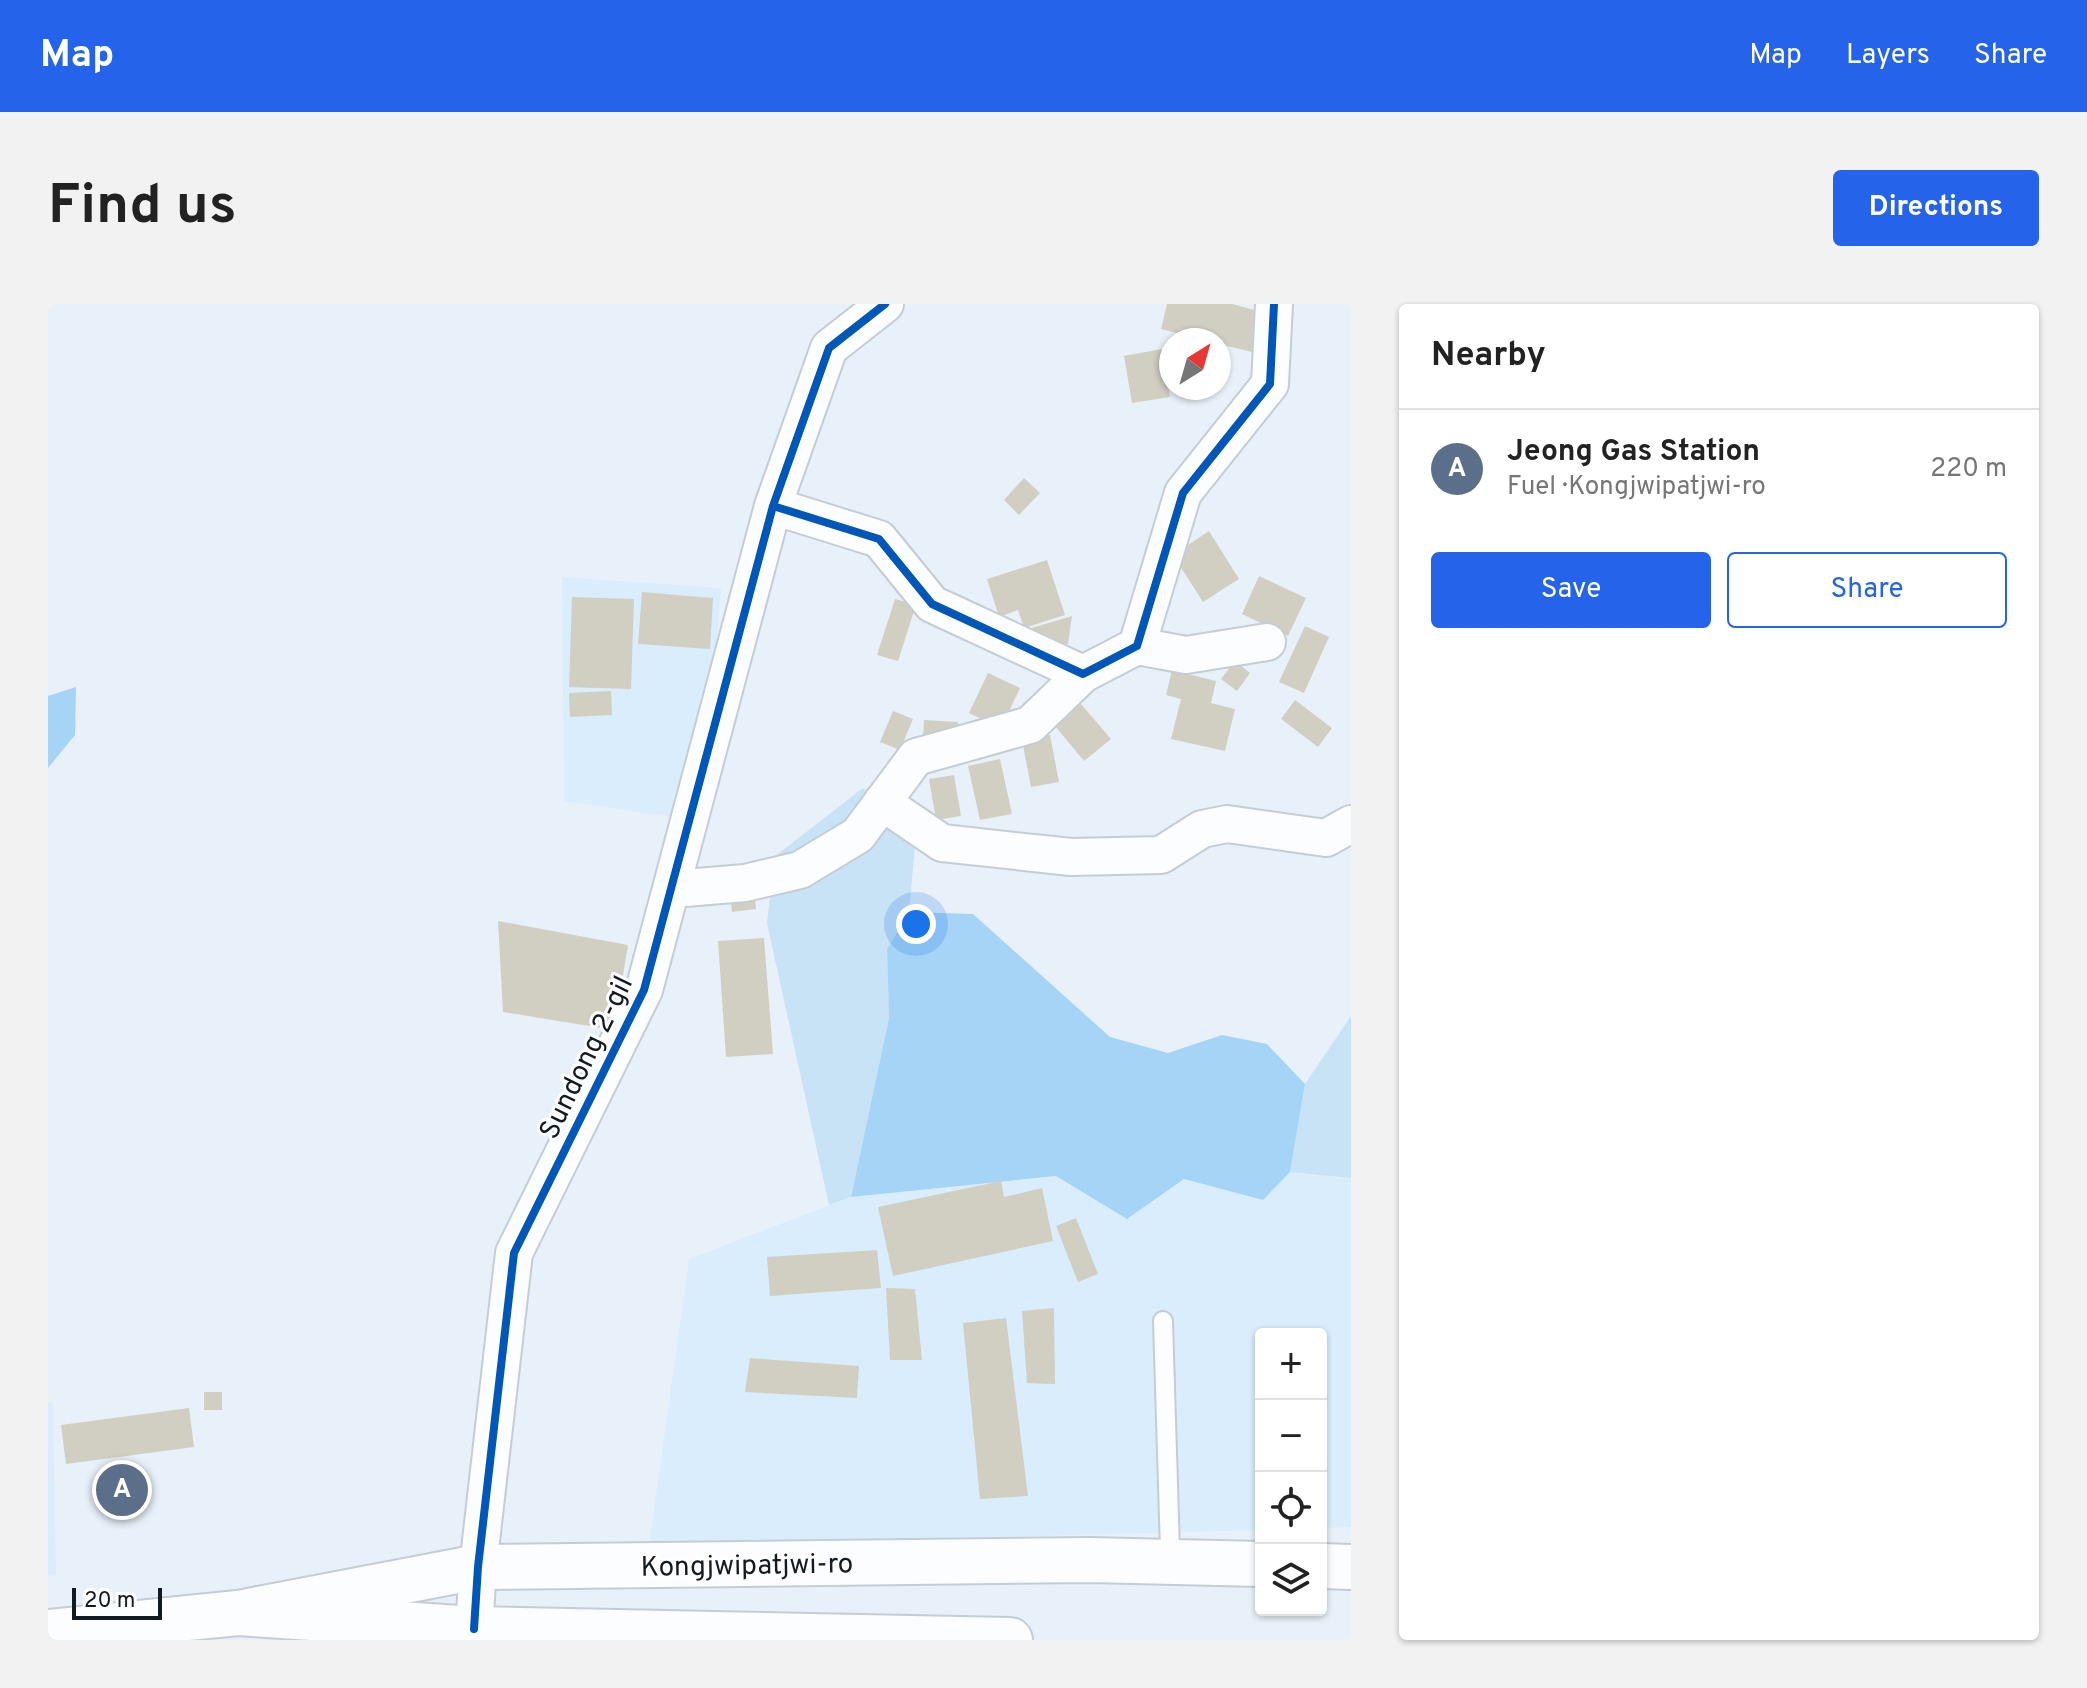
<!DOCTYPE html>
<meta charset="utf-8">
<style>
body{margin:0;font-family:Overpass,sans-serif;background:#f2f2f2;color:#222}
.controls{position:absolute;right:24px;bottom:24px;display:grid;overflow:hidden;border-radius:8px;box-shadow:0 2px 6px #0004}
.controls button{width:72px;height:72px;display:grid;place-items:center;padding:0;border:0;border-bottom:2px solid #e0e0e0;background:#fff;color:#222;font:40px sans-serif}
.compass{position:absolute;left:1111px;top:24px;width:72px;height:72px;border-radius:50%;background:#fff;box-shadow:0 2px 6px #0004;rotate:37deg}
.scale{position:absolute;left:24px;bottom:20px;width:90px;box-sizing:border-box;padding-left:8px;border:4px solid #111b22;border-top:0;font-size:22px;line-height:28px;white-space:nowrap;color:#111b22;-webkit-text-stroke:6px #fff;paint-order:stroke}
.you{position:absolute;left:868px;top:620px;width:28px;height:28px;margin:-20px;border:6px solid #fff;border-radius:50%;background:#1a73e8;box-shadow:0 0 0 12px #1a73e833}
.badge{display:grid;place-items:center;width:52px;height:52px;border-radius:50%;background:#2563eb;color:#fff;font-size:26px;font-weight:700}
.pin{position:absolute;translate:-50% -50%;border:4px solid #fff;box-shadow:0 2px 8px #0006}
.list{margin:0;padding:0;list-style:none}
h2{display:flex;justify-content:space-between;align-items:center;height:104px;margin:0;padding:0 32px;font-size:34px}
h2 small{font-size:26px;font-weight:400;color:#767676}
.list li{display:grid;grid-template-columns:52px 1fr auto;gap:24px;align-items:center;box-sizing:border-box;height:120px;padding:0 32px;border-top:2px solid #e0e0e0}
.list b{display:block;font-size:30px;white-space:nowrap}
.list p{margin:0;font-size:26px;white-space:nowrap;color:#767676}
.list em{font-size:26px;font-style:normal;color:#767676}
.actions{display:flex;gap:16px;padding:24px 32px}
.actions a{flex:1;padding:18px 0;border:2px solid #2563eb;border-radius:8px;text-align:center;font-size:28px;color:#2563eb}
.actions .main{background:#2563eb;color:#fff}
.icon{flex:none;width:44px;height:44px;fill:none;stroke:currentColor;stroke-width:2;stroke-linecap:round;stroke-linejoin:round}
.map{position:relative;flex:none;width:1303px;height:1336px;overflow:hidden;border-radius:8px}
header{display:flex;align-items:center;gap:48px;box-sizing:border-box;height:112px;padding:0 40px;background:#2563eb;color:#fff}
header strong{font-size:38px}
nav{display:flex;gap:44px;margin-inline-start:auto;font-size:28px}
.intro{display:flex;align-items:center;justify-content:space-between;box-sizing:border-box;height:192px;padding:0 48px}
h1{margin:0;font-size:56px}
.button{padding:20px 36px;border-radius:8px;background:#2563eb;color:#fff;font-size:28px;font-weight:700}
main{display:flex;gap:48px;padding:0 48px}
aside{flex:1;background:#fff;border-radius:8px;box-shadow:0 2px 6px #0004}
.map>svg:first-child{display:block}
.built{fill:#daedfc}
.green{fill:#c8e2f6}
.forest{fill:#a5d4f7}
.building{fill:#d1cfc2}
.lines{fill:none;stroke-linecap:round;stroke-linejoin:round}
.lane-casing{stroke:#c4cdd5;stroke-width:22}
.street-casing{stroke:#c4cdd5;stroke-width:40}
.secondary-casing{stroke:#c4cdd5;stroke-width:48}
.lane{stroke:#fcfdfe;stroke-width:18}
.street{stroke:#fcfdfe;stroke-width:36}
.secondary{stroke:#fcfdfe;stroke-width:44}
.cycleway-casing{stroke:#fff;stroke-width:13}
.cycleway{stroke:#0057b8;stroke-width:8}
.labels{text-anchor:middle;stroke-width:6;stroke-linejoin:round;paint-order:stroke}
.street-label{font-size:28px;fill:#111b22;stroke:#fff}
</style>
<header>
<strong>Map</strong>
<nav><a>Map</a><a>Layers</a><a>Share</a></nav>
</header>
<div class="intro"><h1>Find us</h1><a class="button">Directions</a></div>
<main>
<div class="map">
<svg width="1303" height="1336" viewBox="0 0 1303 1336">
<rect width="100%" height="100%" fill="#e8f1f9"/>
<!-- built -->
<path class="built" d="M514 273 673 284 667 361 630 514 516 497Z
M1242 868 1303 874V1223L1273 1224V1030H1213V1226L601 1242 641 955 803 893 1008 872 1079 915 1136 875 1215 896Z
M5 1098 8 1271 0 1272V1099Z"/>
<!-- green -->
<path class="green" d="M815 484 867 542 861 608 839 645 841 714 803 893 781 901 719 619 726 553Z
M1303 712V874L1242 868 1257 780Z"/>
<!-- forest -->
<path class="forest" d="M28 383 27 431 0 464V392Z
M861 608 925 610 1062 733 1120 749 1174 731 1219 740 1257 780 1242 868 1215 896 1136 875 1079 915 1008 872 803 893 841 714 839 645Z"/>
<!-- building -->
<path class="building" d="M1119 0H1184L1214 8 1204 48 1171 40V36H1156L1113 25Z
M1114 45 1122 93 1084 99 1076 52Z
M976 174 992 189 971 211 956 196Z
M1161 227 1191 275 1155 298 1125 251Z
M999 256 1017 311 976 324 970 306 951 313 939 275Z
M1211 272 1258 294 1240 332 1194 310Z
M594 288 665 294 662 345 590 340Z
M524 293 586 295 583 385 521 383Z
M847 295 868 301 850 357 829 351Z
M1024 312 1020 340 975 334 977 326Z
M1257 322 1281 333 1256 389 1231 378Z
M1187 357 1202 369 1189 387 1173 375Z
M1124 366 1168 377 1163 399 1187 405 1177 447 1123 435 1133 395 1118 391Z
M940 369 972 384 953 424 921 409Z
M563 387 564 411 522 413 521 389Z
M1247 396 1284 424 1270 443 1233 415Z
M1033 400 1063 435 1036 457 1007 422Z
M845 407 865 415 852 446 832 438Z
M876 416 910 418 909 435 875 433Z
M1002 431 1011 478 983 483 974 436Z
M952 455 964 510 932 516 920 462Z
M906 471 913 512 888 516 881 475Z
M706 587 708 605 684 608 682 589Z
M450 617 580 641 566 726 455 708Z
M716 634 725 750 678 753 670 637Z
M953 877 956 893 994 884 1005 937 845 972 830 903Z
M1028 914 1050 970 1030 978 1008 922Z
M829 946 833 984 722 992 719 953Z
M838 984 867 985 874 1056H842Z
M1006 1004 1007 1080 979 1079 974 1007Z
M958 1014 980 1192 932 1195 915 1019Z
M702 1054 811 1062 809 1094 697 1088Z
M156 1088H174V1106H156Z
M1273 1099H1276L1277 1142 1273 1141Z
M141 1104 146 1143 18 1160 13 1121Z"/>
<g class="lines">
<!-- lane casing -->
<g class="lane-casing">
<path id="lane" d="M1115 1017 1122 1247"/>
</g>
<!-- street casing -->
<g class="street-casing">
<path id="street" d="M725 202 831 235 884 300 1035 370 1089 342 1135 189 1222 80 1226 0
M1089 342 1138 351 1219 338
M834 498 894 539 1023 553 1113 551 1154 525 1179 520 1278 534 1303 520
M625 585 697 579 752 566 810 531 868 453 982 421 1035 370
M426 1325 430 1263 466 949 596 686 725 202 781 44 837 0"/>
</g>
<!-- secondary casing -->
<g class="secondary-casing">
<path id="secondary" d="M1273 1262 1303 1263
M190 1309 430 1263 1042 1256 1213 1260
M0 1328 190 1309 426 1325 962 1336"/>
</g>
<!-- lane -->
<use href="#lane" class="lane"/>
<!-- street -->
<use href="#street" class="street"/>
<!-- secondary -->
<use href="#secondary" class="secondary"/>
<!-- cycleway casing -->
<g class="cycleway-casing">
<path id="cycleway" d="M725 202 831 235 884 300 1035 370 1089 342 1135 189 1222 80 1226 0
M426 1325 430 1263 466 949 596 686 725 202 781 44 837 0"/>
</g>
<!-- cycleway -->
<use href="#cycleway" class="cycleway"/>
</g>
<g class="labels">
<!-- street labels -->
<g class="street-label">
<text transform="translate(537 753) rotate(-64)" y="10">Sundong 2-gil</text>
<text transform="translate(699 1260) rotate(-1)" y="10">Kongjwipatjwi-ro</text>
</g>
</g>
</svg>
<div class="controls">
<button>+</button>
<button>−</button>
<button><svg class="icon" aria-label="locate" viewBox="0 0 24 24"><circle cx="12" cy="12" r="6"/><path d="M12 2v4M12 18v4M2 12h4M18 12h4"/></svg></button>
<button><svg class="icon" aria-label="layers" viewBox="0 0 24 24"><path d="M12 4l9 5-9 5-9-5zM3 14l9 5 9-5"/></svg></button>
</div>
<svg class="compass" viewBox="-18 -18 36 36"><path d="M0-13l5 13h-10z" fill="#e53935"/><path d="M0 13l5-13h-10z" fill="#767676"/></svg>
<div class="scale">20 m</div>
<div class="you"></div>
<div class="pin badge" style="left:74px;top:1186px;background:#5c6f8a">A</div>
</div>
<aside>
<h2>Nearby<small></small></h2>
<ul class="list">
<li><span class="badge" style="background:#5c6f8a">A</span><div><b>Jeong Gas Station</b><p>Fuel · Kongjwipatjwi-ro</p></div><em>220 m</em></li>
</ul>
<div class="actions"><a class="main">Save</a><a>Share</a></div>
</aside>
</main>
